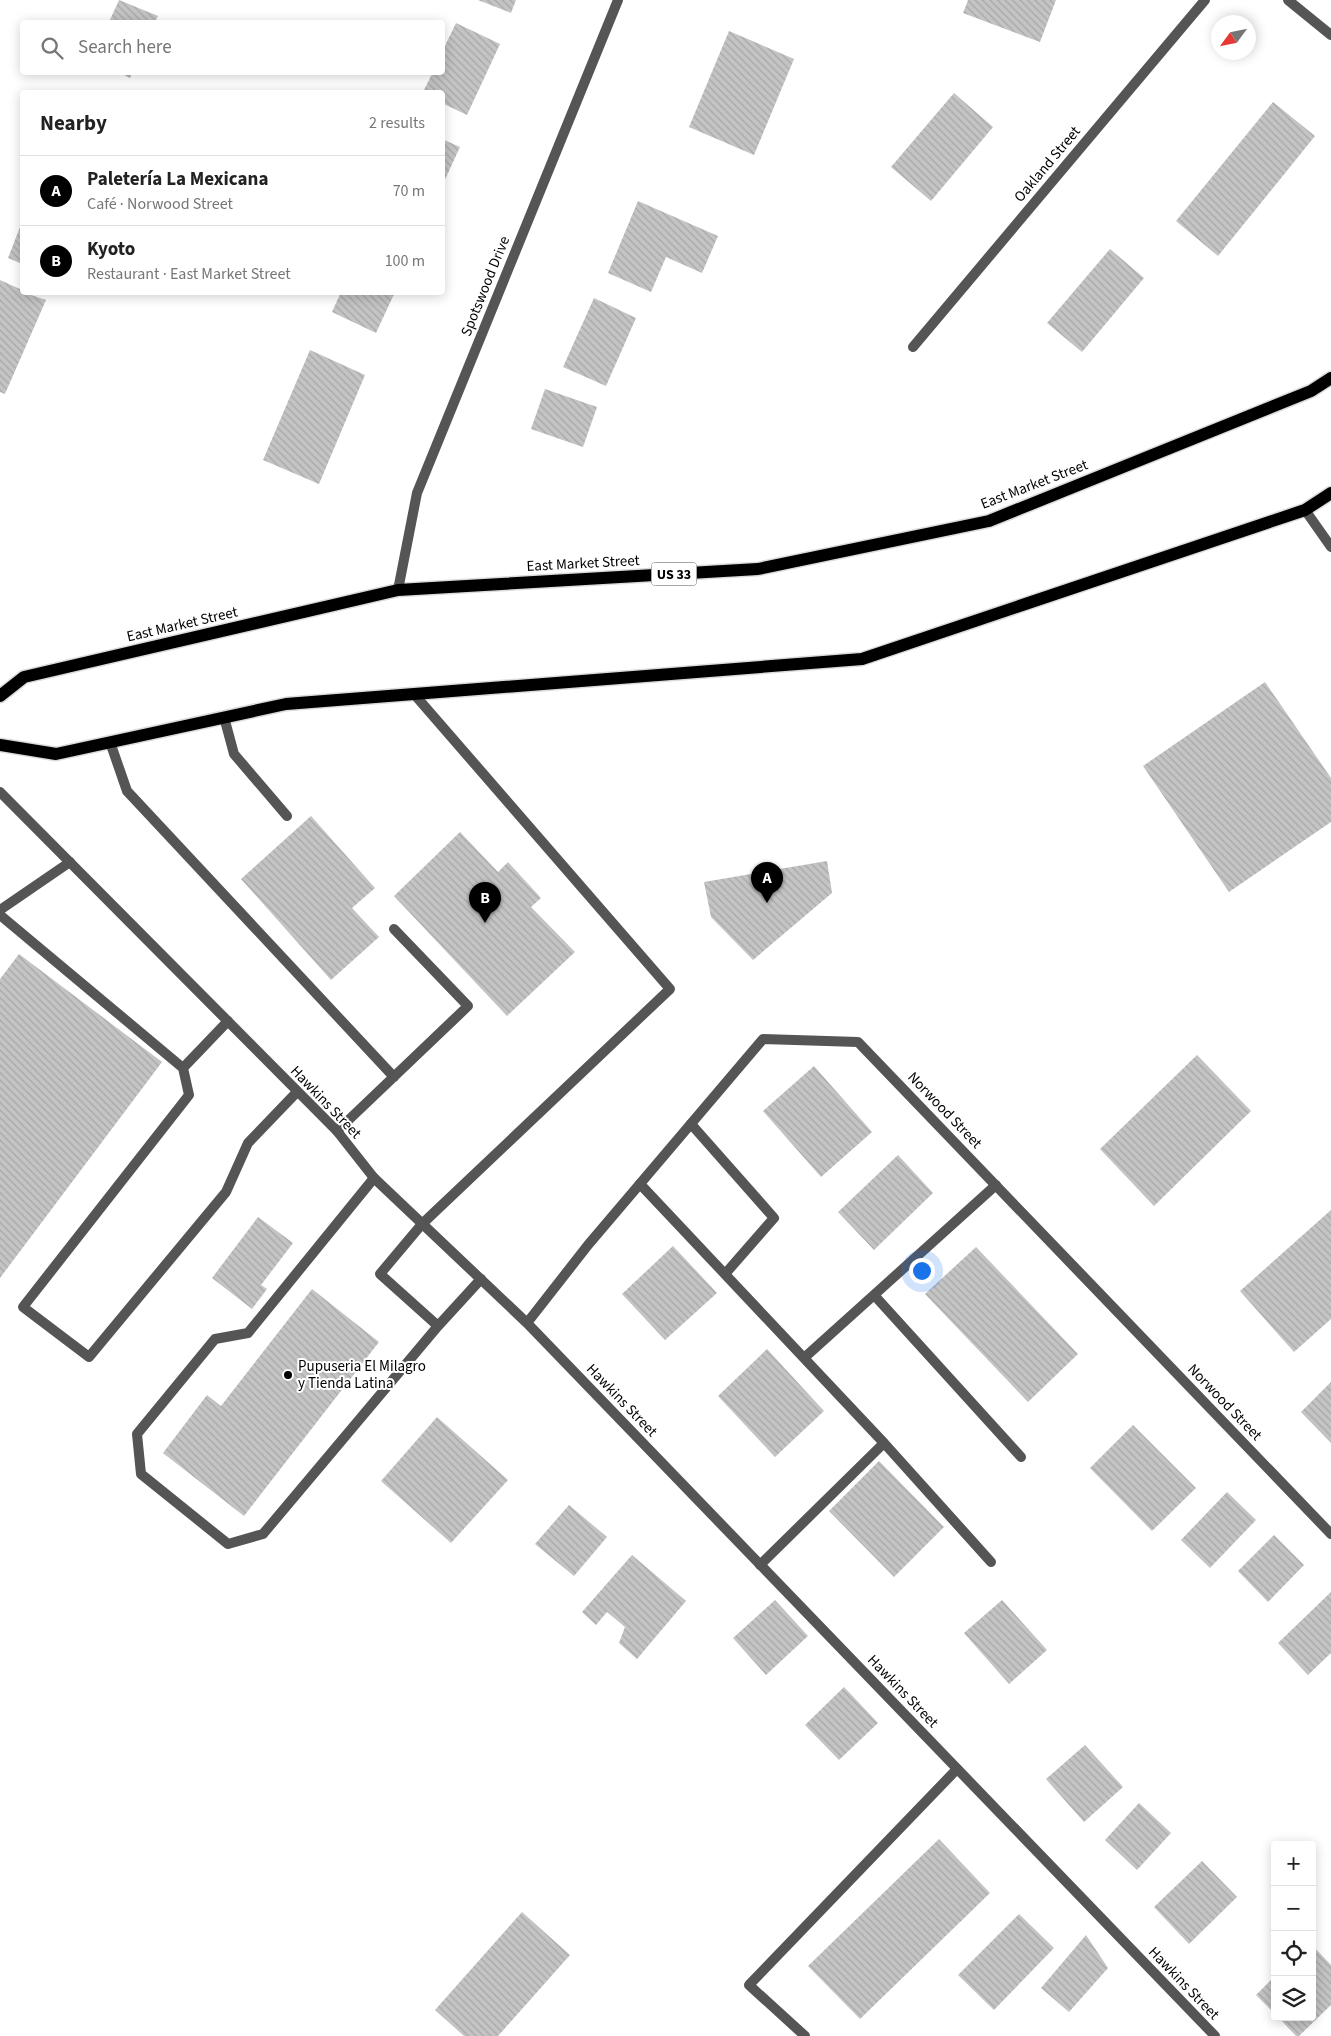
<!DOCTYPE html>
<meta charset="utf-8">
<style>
body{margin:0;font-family:"Source Sans 3",sans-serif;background:#f6f6f6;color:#222}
.controls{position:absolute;right:15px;bottom:15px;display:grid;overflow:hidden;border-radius:5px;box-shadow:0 2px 12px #0003}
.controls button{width:45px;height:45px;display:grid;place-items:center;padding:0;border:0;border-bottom:1px solid #e0e0e0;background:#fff;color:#222;font:25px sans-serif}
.compass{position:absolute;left:1211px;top:15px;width:45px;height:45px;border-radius:50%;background:#fff;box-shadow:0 2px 12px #0003;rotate:237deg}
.you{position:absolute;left:921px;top:1270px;width:18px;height:18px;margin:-12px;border:4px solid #fff;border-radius:50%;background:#1a73e8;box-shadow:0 0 0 8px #1a73e833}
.badge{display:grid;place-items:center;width:32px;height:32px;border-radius:50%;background:#000;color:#fff;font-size:16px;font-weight:700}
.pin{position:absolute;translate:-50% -41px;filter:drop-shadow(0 1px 2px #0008)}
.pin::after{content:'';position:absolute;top:26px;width:18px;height:15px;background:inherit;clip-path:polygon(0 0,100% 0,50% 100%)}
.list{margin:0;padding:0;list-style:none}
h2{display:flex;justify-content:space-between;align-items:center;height:65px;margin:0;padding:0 20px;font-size:21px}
h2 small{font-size:16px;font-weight:400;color:#767676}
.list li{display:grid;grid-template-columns:32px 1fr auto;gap:15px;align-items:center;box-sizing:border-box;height:70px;padding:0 20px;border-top:1px solid #e0e0e0}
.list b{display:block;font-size:19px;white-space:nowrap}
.list p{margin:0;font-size:16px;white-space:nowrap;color:#767676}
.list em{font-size:16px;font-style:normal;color:#767676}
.icon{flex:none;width:28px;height:28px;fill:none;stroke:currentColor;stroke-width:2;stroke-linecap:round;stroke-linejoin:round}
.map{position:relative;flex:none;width:1331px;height:2036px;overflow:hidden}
.search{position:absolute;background:#fff;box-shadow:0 2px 12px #0003;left:20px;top:20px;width:425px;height:55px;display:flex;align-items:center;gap:12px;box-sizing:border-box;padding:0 18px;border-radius:5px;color:#767676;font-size:19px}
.panel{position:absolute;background:#fff;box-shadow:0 2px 12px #0003;left:20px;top:90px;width:425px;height:205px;border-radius:5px}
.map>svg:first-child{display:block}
.building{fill:url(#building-back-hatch)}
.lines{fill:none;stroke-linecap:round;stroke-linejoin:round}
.primary-casing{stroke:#dbdbdb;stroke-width:15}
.lane{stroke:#555;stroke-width:10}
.street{stroke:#555;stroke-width:10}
.primary{stroke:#000;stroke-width:12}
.poi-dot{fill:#000;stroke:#fff;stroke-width:2}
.labels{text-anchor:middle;stroke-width:4;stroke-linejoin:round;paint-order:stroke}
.shield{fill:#fff;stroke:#4c4c4c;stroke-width:1}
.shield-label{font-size:14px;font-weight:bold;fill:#000}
.street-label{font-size:15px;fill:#000;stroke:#fff}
.poi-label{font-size:15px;fill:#000;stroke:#fff;text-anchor:start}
</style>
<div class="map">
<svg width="1331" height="2036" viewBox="0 0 1331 2036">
<defs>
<pattern id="building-back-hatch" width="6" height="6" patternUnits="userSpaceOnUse" patternTransform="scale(1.25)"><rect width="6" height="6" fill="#c4c4c4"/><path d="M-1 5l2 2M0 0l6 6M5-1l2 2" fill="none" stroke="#a7a7a7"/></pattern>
</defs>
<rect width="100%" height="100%" fill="#fff"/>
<!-- building -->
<path class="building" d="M119 0 158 16 155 22H109Z
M478 0H516L511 13Z
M968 0H1056L1040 42 963 13Z
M456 23 500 44 467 115 442 103V92H423L433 72H442V52Z
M729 31 794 59 754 155 689 127Z
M118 72H133L130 78Z
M954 93 993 127 931 201 891 167Z
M1273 102 1315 136 1218 256 1176 221Z
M442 139 460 147 442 186Z
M638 201 718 236 702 273 666 257 651 292 608 273Z
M22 222V264L8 258Z
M1110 249 1144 278 1082 352 1047 323Z
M0 280 22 290V292L46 300 5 394 0 392Z
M341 292H395L376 333 332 312Z
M594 298 636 318 606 386 563 367Z
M310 350 365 375 319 484 263 460Z
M545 389 597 407 583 447 531 429Z
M1265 682 1331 778V822L1229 892 1143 766Z
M311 816 375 888 352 908 379 937 331 980 241 879Z
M460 832 498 872 508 862 541 898 531 907 575 952 507 1016 394 896Z
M827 861 832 893 753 960 711 917 704 882Z
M19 954 162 1062 0 1278V979Z
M1197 1055 1251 1111 1154 1206 1100 1149Z
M814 1066 872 1132 821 1177 763 1111Z
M898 1155 933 1193 874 1250 838 1212Z
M1331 1210V1319L1294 1352 1240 1291Z
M258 1217 293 1243 261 1285 267 1289 252 1309 212 1278Z
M673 1246 717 1293 665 1340 622 1294Z
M976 1247 1078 1354 1028 1402 925 1294Z
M312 1289 379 1342 244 1516 163 1453 207 1395 221 1406Z
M767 1349 824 1411 775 1457 718 1396Z
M1331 1382V1443L1301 1412Z
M437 1417 508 1480 451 1543 381 1481Z
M1133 1425 1196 1488 1152 1531 1090 1468Z
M879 1461 944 1527 894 1577 829 1511Z
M1227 1492 1256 1520 1210 1568 1181 1540Z
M569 1505 607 1537 574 1576 535 1544Z
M1274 1535 1304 1565 1268 1602 1238 1571Z
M632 1555 686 1601 637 1659 619 1643 625 1627 607 1612 596 1625 582 1612Z
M1331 1592V1653L1308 1675 1278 1643Z
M775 1600 808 1636 766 1675 733 1638Z
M1002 1600 1047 1650 1009 1684 964 1633Z
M844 1687 878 1723 839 1760 805 1725Z
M1085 1745 1123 1787 1084 1822 1046 1779Z
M1139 1803 1171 1833 1137 1870 1105 1840Z
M939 1839 990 1893 860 2019 808 1966Z
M1202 1861 1237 1897 1189 1944 1154 1907Z
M522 1912 570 1955 498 2036H464L435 2010Z
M1019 1914 1054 1948 994 2010 958 1975Z
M1086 1935 1108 1968 1069 2012 1041 1988Z
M1312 1945 1331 1965V2005L1299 2036H1296L1278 2017H1312Z
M1275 1976V2014L1256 1995Z"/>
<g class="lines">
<!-- primary casing -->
<g class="primary-casing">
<path id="primary" d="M0 696 24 677 398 590 758 569 989 521 1311 391 1331 378
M0 745 56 754 286 704 862 659 1305 510 1331 493"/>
</g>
<!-- lane -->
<path class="lane" d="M224 717 234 754 287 816
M110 742 127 791 394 1077
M0 910 70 862
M0 915 183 1068 228 1021
M183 1068 189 1095 23 1307 89 1357 226 1192 248 1143 296 1093
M691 1124 774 1218 725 1274
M337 1131 468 1006 394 929
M374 1178 248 1333 215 1339 137 1434 141 1474 228 1544 263 1534 438 1326 380 1274 422 1224 670 989 414 694
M640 1184 884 1443
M874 1295 1021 1457
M438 1326 481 1279
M804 1358 996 1185
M760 1565 884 1443 991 1562
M805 2036 749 1985 957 1769"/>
<!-- street -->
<path class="street" d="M1288 0 1331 35
M913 347 1205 0
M1305 510 1331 547
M398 590 417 493 618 0
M0 792 337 1131 374 1178 527 1323 1215 2036
M527 1323 588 1245 763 1039 858 1042 1331 1534"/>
<!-- primary -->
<use href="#primary" class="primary"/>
</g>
<!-- markers -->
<circle class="poi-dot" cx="288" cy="1375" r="5"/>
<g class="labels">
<!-- shield labels -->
<rect class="shield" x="651.5" y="562.5" width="45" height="23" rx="4"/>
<g class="shield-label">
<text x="674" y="579">US 33</text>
</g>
<!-- street labels -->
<g class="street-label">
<text transform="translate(1047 164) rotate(-50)" y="5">Oakland Street</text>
<text transform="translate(485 286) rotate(-68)" y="5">Spotswood Drive</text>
<text transform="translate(1034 484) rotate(-21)" y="5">East Market Street</text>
<text transform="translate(583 563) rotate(-3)" y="5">East Market Street</text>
<text transform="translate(182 624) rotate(-13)" y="5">East Market Street</text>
<text transform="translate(326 1102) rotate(46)" y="5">Hawkins Street</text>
<text transform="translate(945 1110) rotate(46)" y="5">Norwood Street</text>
<text transform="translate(622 1400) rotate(46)" y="5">Hawkins Street</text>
<text transform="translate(1225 1402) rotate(46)" y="5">Norwood Street</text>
<text transform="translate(903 1691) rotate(46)" y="5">Hawkins Street</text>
<text transform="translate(1184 1983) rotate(46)" y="5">Hawkins Street</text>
</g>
<!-- poi labels -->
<g class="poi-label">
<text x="298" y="1371">Pupuseria El Milagro<tspan x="298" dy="17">y Tienda Latina</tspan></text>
</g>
</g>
</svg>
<div class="controls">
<button>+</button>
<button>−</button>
<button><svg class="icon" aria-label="locate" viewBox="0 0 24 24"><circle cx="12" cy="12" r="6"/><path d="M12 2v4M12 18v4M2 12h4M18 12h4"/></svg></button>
<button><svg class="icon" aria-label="layers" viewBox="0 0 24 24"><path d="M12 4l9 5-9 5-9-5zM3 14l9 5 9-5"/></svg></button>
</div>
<svg class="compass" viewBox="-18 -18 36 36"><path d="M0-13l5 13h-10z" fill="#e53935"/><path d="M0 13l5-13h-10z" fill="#767676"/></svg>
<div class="you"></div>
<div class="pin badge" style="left:767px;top:903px">A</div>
<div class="pin badge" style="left:485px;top:923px">B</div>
<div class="search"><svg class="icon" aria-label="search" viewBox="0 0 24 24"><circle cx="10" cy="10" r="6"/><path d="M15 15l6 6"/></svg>Search here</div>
<section class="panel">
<h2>Nearby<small>2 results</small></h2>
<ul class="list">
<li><span class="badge">A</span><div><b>Paletería La Mexicana</b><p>Café · Norwood Street</p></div><em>70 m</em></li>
<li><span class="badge">B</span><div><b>Kyoto</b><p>Restaurant · East Market Street</p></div><em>100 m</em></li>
</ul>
</section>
</div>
